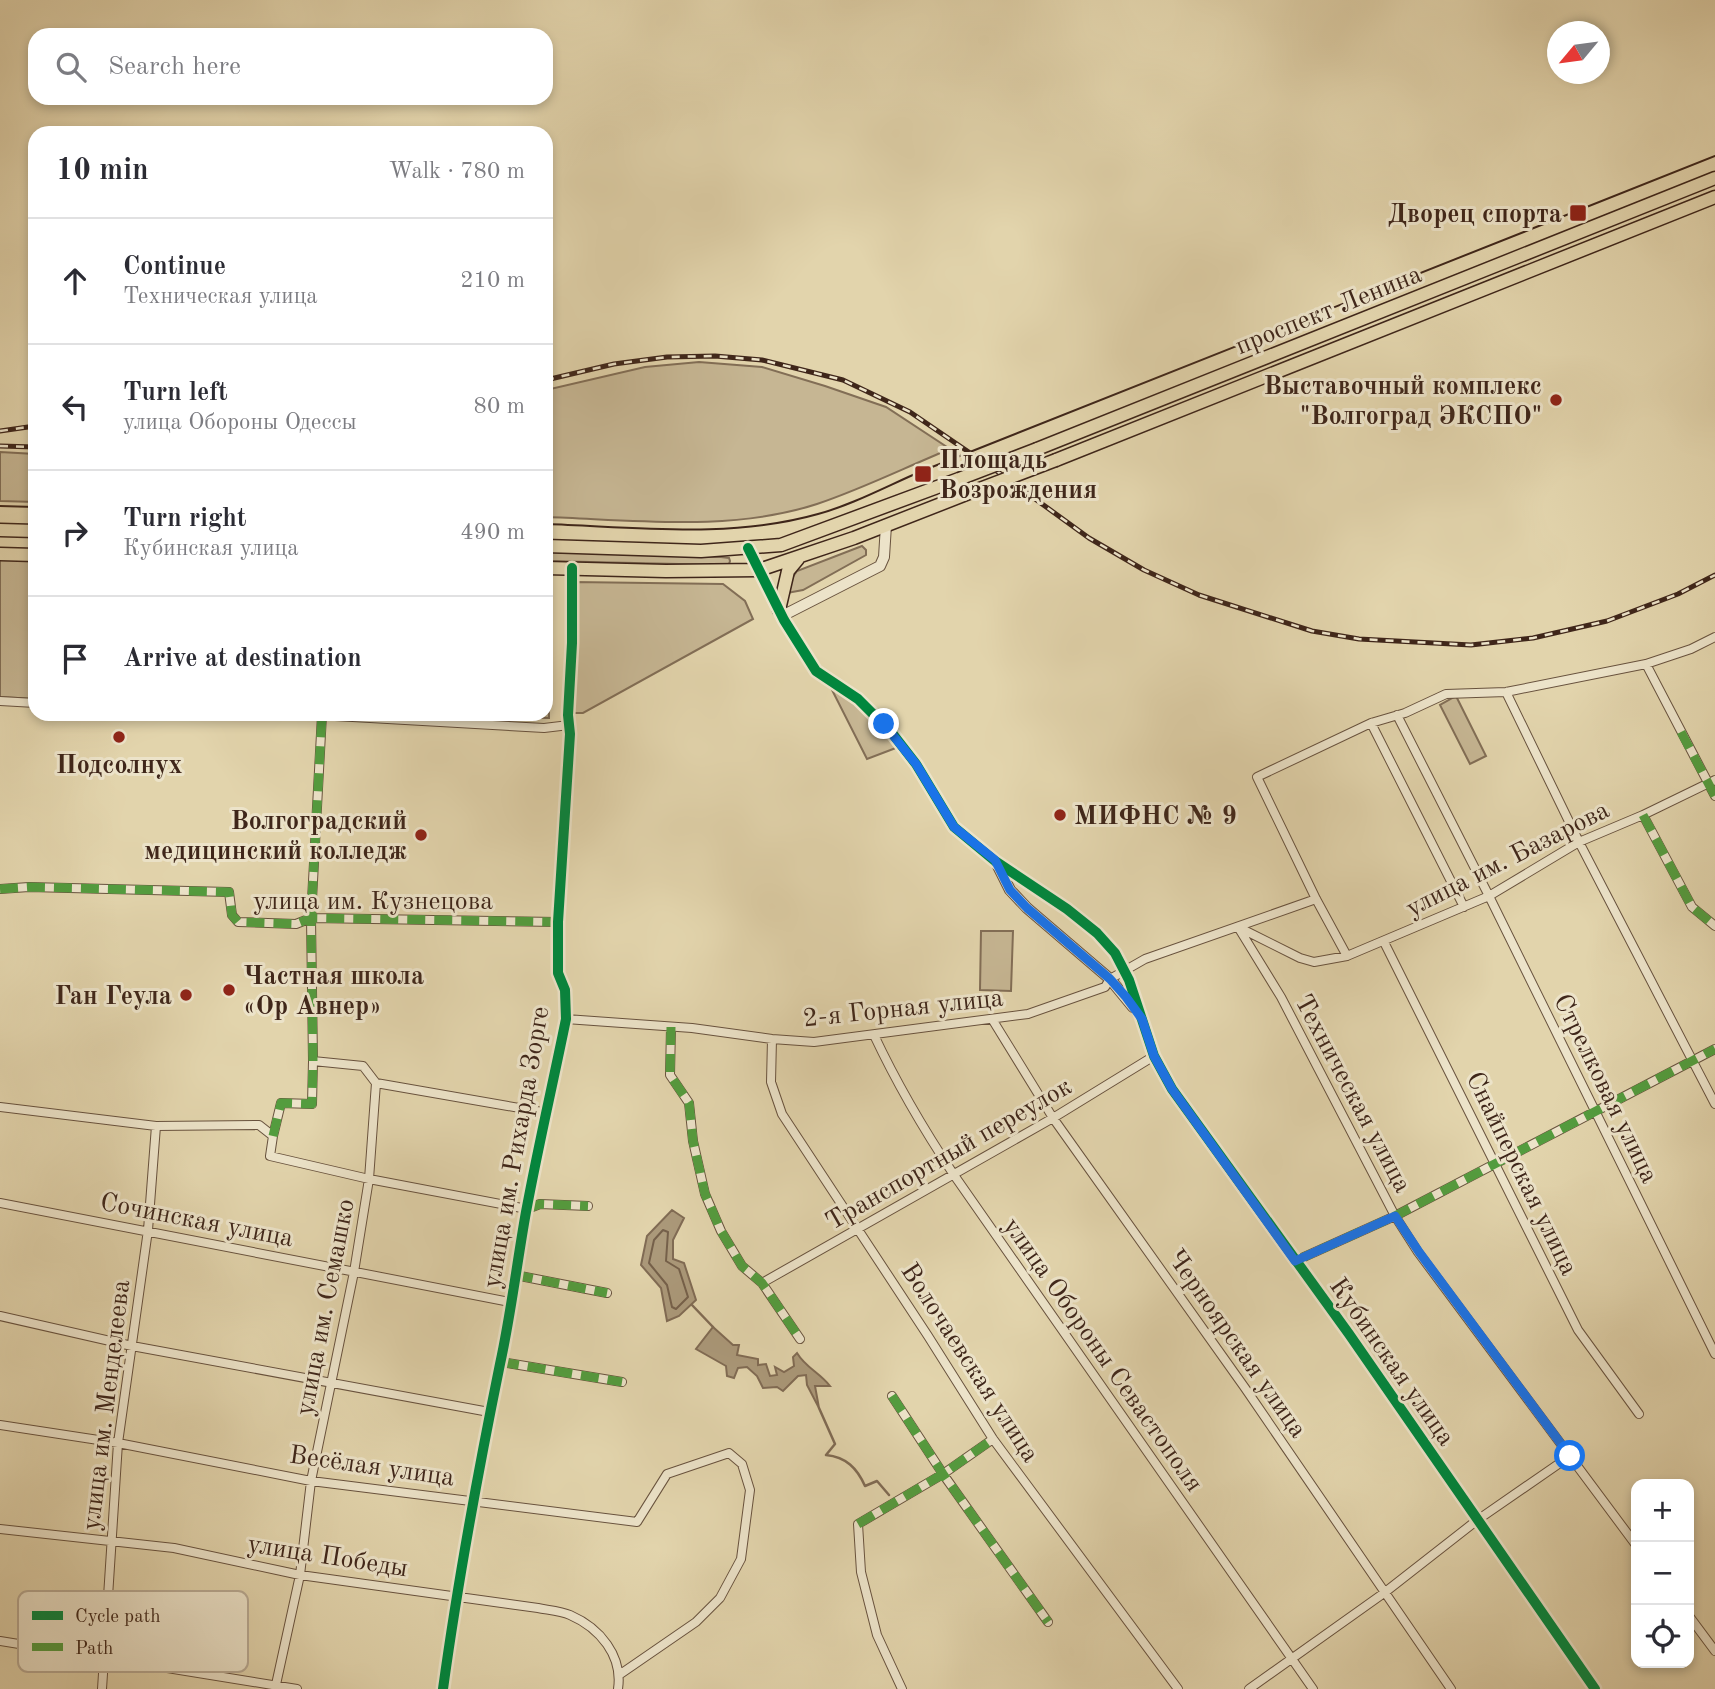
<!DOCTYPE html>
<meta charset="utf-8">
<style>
body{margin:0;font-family:"Old Standard TT",serif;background:#f2f2f3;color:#2b2b33}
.controls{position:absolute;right:21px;bottom:21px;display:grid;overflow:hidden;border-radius:14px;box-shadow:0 4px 10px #0003}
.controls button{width:63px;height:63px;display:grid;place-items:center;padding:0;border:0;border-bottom:2px solid #e1e1e2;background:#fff;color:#2b2b33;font:35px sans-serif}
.compass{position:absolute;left:1547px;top:21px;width:63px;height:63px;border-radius:50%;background:#fff;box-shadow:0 4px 10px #0003;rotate:241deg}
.stop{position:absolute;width:21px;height:21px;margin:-16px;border:5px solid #1a73e8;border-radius:50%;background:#fff}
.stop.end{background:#1a73e8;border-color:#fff;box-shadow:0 2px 7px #0008}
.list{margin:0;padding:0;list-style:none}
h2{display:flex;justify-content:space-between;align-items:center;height:91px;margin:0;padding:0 28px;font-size:30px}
h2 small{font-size:23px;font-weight:400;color:#7c7c81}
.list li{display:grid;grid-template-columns:46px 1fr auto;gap:21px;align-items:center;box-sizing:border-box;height:126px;padding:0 28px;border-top:2px solid #e1e1e2}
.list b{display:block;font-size:26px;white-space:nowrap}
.list p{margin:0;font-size:23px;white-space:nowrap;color:#7c7c81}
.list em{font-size:23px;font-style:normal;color:#7c7c81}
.icon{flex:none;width:38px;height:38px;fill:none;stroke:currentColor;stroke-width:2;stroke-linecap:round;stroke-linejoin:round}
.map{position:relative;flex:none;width:1715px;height:1689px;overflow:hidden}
.search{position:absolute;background:#fff;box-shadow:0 4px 10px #0003;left:28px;top:28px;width:525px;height:77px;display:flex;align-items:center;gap:18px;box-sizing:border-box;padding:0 24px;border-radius:21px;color:#7c7c81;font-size:26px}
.panel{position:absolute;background:#fff;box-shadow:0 4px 10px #0003;left:28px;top:126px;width:525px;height:595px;border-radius:21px}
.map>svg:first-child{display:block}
.green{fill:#c6b693;stroke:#826e56;stroke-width:2}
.water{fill:#ab997a;stroke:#806b54;stroke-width:2}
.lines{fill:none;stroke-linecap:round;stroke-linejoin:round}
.shore{stroke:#75604a;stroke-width:2}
.stream{stroke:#806b54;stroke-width:2.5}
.minor-casing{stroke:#68523e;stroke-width:10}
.tertiary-casing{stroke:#68523e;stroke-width:12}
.primary-casing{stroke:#3f261a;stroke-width:15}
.minor{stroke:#ece3c9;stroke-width:8}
.tertiary{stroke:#ece3c9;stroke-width:10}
.primary{stroke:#e2d4ac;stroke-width:12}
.tram{stroke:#3f261a;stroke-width:2}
.rail-casing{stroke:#3f261a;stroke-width:5}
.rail{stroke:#ece3c9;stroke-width:2.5;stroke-dasharray:8;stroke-linecap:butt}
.primary-bridge-casing{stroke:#3f261a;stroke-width:15;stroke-linecap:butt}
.primary-bridge{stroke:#e2d4ac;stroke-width:12}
.quiet{stroke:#539c3e;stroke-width:9;stroke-dasharray:18 9;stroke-linecap:butt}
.cycleway-casing{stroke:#ece3c9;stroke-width:15}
.cycleway{stroke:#00873e;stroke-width:10}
.route{stroke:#1a73e8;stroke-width:9}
.poi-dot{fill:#8f2418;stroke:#ece3c9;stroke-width:2.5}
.labels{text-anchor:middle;stroke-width:6;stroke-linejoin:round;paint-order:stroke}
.poi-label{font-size:26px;font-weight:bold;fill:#3f261a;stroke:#ece3c9;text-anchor:end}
.street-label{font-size:26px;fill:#3f261a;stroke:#ece3c9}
.key{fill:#ece3c9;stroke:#b8aa94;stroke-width:2}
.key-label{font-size:19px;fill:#3f261a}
</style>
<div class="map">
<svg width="1715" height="1689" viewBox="0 0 1715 1689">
<rect width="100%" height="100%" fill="#e2d4ac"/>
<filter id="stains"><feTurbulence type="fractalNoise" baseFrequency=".00286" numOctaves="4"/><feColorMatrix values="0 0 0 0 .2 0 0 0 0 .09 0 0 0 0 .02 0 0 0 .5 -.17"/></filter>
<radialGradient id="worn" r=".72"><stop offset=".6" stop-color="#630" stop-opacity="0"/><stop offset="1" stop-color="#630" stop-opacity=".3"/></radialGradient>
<!-- green -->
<path class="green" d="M699 362 762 367 825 386 886 407 950 449C906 467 862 489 817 504 731 532 635 520 546 517V390L645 367Z
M0 452 35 454V502L0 501Z
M862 546 866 550V555L803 590 787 593 790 581 797 571Z
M546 552 721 557 729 558 730 561 729 564 723 565 546 561Z
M0 556 35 558V699L0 697Z
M546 577H548L549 718 322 714H546Z
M574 582 723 584 745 601 753 619 583 713H574L567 705 565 693Z
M828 682 855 699 901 746 867 759Z
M1456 696 1486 756 1470 764 1440 705Z
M981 931H1013L1011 991 980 990Z"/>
<!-- water -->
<path class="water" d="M672 1210 684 1218 673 1240V1259L684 1263 696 1300 679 1316 667 1321 661 1288 641 1265 647 1236Z
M713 1327 733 1345H739L737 1355 758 1359V1365L766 1364 770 1376 777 1375 775 1367 784 1372 794 1366 793 1357 797 1353C806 1368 819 1372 830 1386H815L819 1408 807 1385 806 1375 798 1376 783 1391 777 1387 763 1388 757 1376 747 1367 738 1368 734 1378 727 1376 726 1366 696 1349Z"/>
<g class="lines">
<!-- shore -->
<path class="shore" d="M663 1230 668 1232 666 1261 679 1269 688 1297 676 1309 672 1307 667 1285 649 1263 654 1240Z"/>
<!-- stream -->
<path class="stream" d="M692 1305 713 1327
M819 1408 835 1444 826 1455C846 1457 857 1468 865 1486L877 1481 889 1495"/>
<!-- minor casing -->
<g class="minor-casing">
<path id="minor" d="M1646 664 1715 796
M1506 692 1579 842 1715 1104
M0 701 35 703
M300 714 544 728 569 725
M1397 715 1489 896 1715 1354
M1371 723 1464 907
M1643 815 1692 907 1715 926
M0 889 29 887 229 892 232 915 238 922 296 924 311 918 558 922
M1238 927 1281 997 1395 1216 1418 1252 1636 1545
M1238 927 1300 958 1314 962 1347 956 1489 896 1579 842 1643 815 1715 780
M1384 942 1578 1330 1639 1414
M1347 956 1316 899 1257 777 1371 723 1405 713 1446 694 1506 692 1646 664 1691 649 1715 637
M566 1019 692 1028 772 1039 814 1042 1028 1014 1105 987 1110 979 1145 959 1316 899
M992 1019 1053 1118 1245 1388 1451 1689
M671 1027 670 1075 689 1103 693 1141 705 1194 721 1231 742 1266 762 1283 800 1339
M874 1035C897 1084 924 1130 954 1175L1313 1689
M772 1039 771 1082 782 1114 928 1336 993 1439 1178 1689
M376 1083 548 1113
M0 1107 156 1126 259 1125 273 1136 270 1156 369 1179 527 1209 540 1204 588 1206
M273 1136 281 1103 312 1104 313 1061 311 918 322 715
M0 1203 510 1302
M1295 1261 1395 1216 1715 1049
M515 1275 607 1293
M762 1283 1053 1118 1154 1056
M0 1316 132 1346 489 1412
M501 1362 622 1382
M892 1396 943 1474 1048 1622
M0 1425 118 1443 311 1481 637 1522 667 1474 729 1453 742 1464 750 1490 741 1559 720 1598 696 1622 619 1675
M0 1529 174 1548 300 1575 538 1608C548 1610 561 1611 570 1615 600 1628 623 1656 618 1689
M1689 1616 1715 1651
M0 1641 297 1689
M102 1689 118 1443 148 1230 156 1126
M275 1689 300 1575 311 1481 354 1272 369 1179 376 1083 363 1066 313 1061
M443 1689C458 1580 478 1472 500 1364 511 1314 517 1262 526 1212 538 1147 553 1083 566 1019L565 990 558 973V922L570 734 568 715 572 643V568
M902 1689 877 1635 861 1572 858 1524 943 1474 993 1439
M1249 1689 1384 1593 1476 1521 1570 1456"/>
</g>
<!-- tertiary casing -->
<g class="tertiary-casing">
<path id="tertiary" d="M748 548 784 620 816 671 858 699 892 733 916 764 954 827 995 861 1067 909 1097 933 1115 953 1129 980 1154 1056 1172 1089 1349 1334 1595 1689
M782 616 880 566 884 557 886 525
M996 862 1010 890 1027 908 1110 979 1133 1007"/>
</g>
<!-- primary casing -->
<g class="primary-casing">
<path id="primary" d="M1037 449 1715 178
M1056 460 1715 197
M0 530 35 531
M546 546 701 551 781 545 959 479
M0 554 35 555
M546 568 666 571 759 570 854 538 969 493
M779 610 788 571 798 559"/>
</g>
<!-- minor -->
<use href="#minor" class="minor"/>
<!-- tertiary -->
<use href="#tertiary" class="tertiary"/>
<!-- primary -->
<use href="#primary" class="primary"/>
<!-- tram -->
<path class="tram" d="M0 506 35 507
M546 524C636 527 730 539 818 514 852 505 889 485 922 471L1715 156"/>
<!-- rail casing -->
<g class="rail-casing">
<path id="rail" d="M546 380 614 364 667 357 715 356 762 360 843 380 910 412 998 472 1089 538 1144 570 1199 595 1312 631 1359 639 1471 645 1533 638 1607 621 1678 594 1715 575
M0 431 35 426
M0 446 35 447"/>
</g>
<!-- rail -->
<use href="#rail" class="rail"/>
<!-- primary-bridge casing -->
<g class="primary-bridge-casing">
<path id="primary-bridge" d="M959 479 1037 449
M969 493 1056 460"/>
</g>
<!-- primary-bridge -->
<use href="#primary-bridge" class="primary-bridge"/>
<!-- quiet -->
<path class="quiet" d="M1681 732 1715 796
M1643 815 1692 907 1715 926
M0 889 29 887 229 892 232 915 238 922 296 924 311 918 558 922
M671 1027 670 1075 689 1103 693 1141 705 1194 721 1231 742 1266 762 1283 800 1339
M273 1136 281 1103 312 1104 313 1061 311 918 322 715
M527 1209 540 1204 588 1206
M1295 1261 1395 1216 1715 1049
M515 1275 607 1293
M501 1362 622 1382
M892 1396 943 1474 1048 1622
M858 1524 943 1474 993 1439"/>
<!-- cycleway casing -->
<g class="cycleway-casing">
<path id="cycleway" d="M748 548 784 620 816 671 858 699 892 733 916 764 954 827 995 861 1067 909 1097 933 1115 953 1129 980 1154 1056 1172 1089 1349 1334 1595 1689
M443 1689C458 1580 478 1472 500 1364 511 1314 517 1262 526 1212 538 1147 553 1083 566 1019L565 990 558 973V922L570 734 568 715 572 643V568"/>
</g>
<!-- cycleway -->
<use href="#cycleway" class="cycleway"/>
</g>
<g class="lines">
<!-- route -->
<path class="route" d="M884 724 916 764 954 827 995 860 1010 890 1027 908 1110 979 1126 997 1142 1019 1154 1056 1172 1089 1295 1261 1395 1216 1419 1252 1570 1456"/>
</g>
<!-- markers -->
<g class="poi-dot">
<rect x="1569" y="204" width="18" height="18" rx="3.5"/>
<circle cx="1556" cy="400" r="7"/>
<rect x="914" y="465" width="18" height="18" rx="3.5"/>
<circle cx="119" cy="737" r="7"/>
<circle cx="1060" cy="815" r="7"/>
<circle cx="421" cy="835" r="7"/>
<circle cx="229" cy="990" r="7"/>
<circle cx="186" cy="995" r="7"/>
</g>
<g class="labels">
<!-- poi labels -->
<g class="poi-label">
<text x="1562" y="222">Дворец спорта</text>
<text x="1542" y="394">Выставочный комплекс<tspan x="1542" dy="30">"Волгоград ЭКСПО"</tspan></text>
<text x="939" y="468" text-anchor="start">Площадь<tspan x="939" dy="30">Возрождения</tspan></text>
<text x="119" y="773" text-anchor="middle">Подсолнух</text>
<text x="1074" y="824" text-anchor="start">МИФНС № 9</text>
<text x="407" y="829">Волгоградский<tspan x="407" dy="30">медицинский колледж</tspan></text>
<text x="243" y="984" text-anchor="start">Частная школа<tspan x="243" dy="30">«Ор Авнер»</tspan></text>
<text x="172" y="1004">Ган Геула</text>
</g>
<!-- street labels -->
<g class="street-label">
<text transform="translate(1328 309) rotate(-22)" y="9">проспект Ленина</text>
<text transform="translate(1507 858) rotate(-27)" y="9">улица им. Базарова</text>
<text x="373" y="909">улица им. Кузнецова</text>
<text transform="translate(903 1007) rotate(-6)" y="9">2-я Горная улица</text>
<text transform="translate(1607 1088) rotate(64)" y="9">Стрелковая улица</text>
<text transform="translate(1354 1093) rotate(62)" y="9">Техническая улица</text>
<text transform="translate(515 1147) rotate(-80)" y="9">улица им. Рихарда Зорге</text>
<text transform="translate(948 1153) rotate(-30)" y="9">Транспортный переулок</text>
<text transform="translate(1523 1173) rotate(64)" y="9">Снайперская улица</text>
<text transform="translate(197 1219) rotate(11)" y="9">Сочинская улица</text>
<text transform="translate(324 1307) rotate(-79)" y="9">улица им. Семашко</text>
<text transform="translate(1238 1343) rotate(55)" y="9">Черноярская улица</text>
<text transform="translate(1104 1354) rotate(55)" y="9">улица Обороны Севастополя</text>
<text transform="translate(1393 1361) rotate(55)" y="9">Кубинская улица</text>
<text transform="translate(971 1362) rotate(57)" y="9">Волочаевская улица</text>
<text transform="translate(105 1405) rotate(-83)" y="9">улица им. Менделеева</text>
<text transform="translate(372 1465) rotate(8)" y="9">Весёлая улица</text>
<text transform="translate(328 1555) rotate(9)" y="9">улица Победы</text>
</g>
</g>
<!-- legend -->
<rect x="18" y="1591" width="230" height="81" rx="10" class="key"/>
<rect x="32" y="1611" width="31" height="9" fill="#00873e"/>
<rect x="32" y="1643" width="31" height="8" fill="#539c3e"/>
<g class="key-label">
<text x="75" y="1622">Cycle path</text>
<text x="75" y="1654">Path</text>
</g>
<rect width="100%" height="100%" filter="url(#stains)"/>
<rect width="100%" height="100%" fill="url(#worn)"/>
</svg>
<div class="controls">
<button>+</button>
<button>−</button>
<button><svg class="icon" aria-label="locate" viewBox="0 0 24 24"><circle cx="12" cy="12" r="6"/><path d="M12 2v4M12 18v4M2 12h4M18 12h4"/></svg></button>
</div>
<svg class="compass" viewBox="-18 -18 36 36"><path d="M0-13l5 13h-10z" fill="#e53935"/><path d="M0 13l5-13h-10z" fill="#7c7c81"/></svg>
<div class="stop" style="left:1570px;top:1456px"></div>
<div class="stop end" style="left:884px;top:724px"></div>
<div class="search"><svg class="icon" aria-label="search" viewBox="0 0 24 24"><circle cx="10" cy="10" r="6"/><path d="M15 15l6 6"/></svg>Search here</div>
<section class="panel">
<h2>10 min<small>Walk · 780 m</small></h2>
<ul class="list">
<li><svg class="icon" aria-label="ahead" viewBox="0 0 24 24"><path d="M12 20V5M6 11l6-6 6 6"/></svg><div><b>Continue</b><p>Техническая улица</p></div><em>210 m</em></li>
<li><svg class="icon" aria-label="left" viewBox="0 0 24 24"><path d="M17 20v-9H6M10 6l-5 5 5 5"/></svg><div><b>Turn left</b><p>улица Обороны Одессы</p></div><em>80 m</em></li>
<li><svg class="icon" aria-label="right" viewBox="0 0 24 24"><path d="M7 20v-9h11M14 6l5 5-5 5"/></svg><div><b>Turn right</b><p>Кубинская улица</p></div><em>490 m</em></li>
<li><svg class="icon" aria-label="arrive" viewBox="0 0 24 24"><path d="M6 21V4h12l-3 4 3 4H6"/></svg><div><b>Arrive at destination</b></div></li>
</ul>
</section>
</div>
